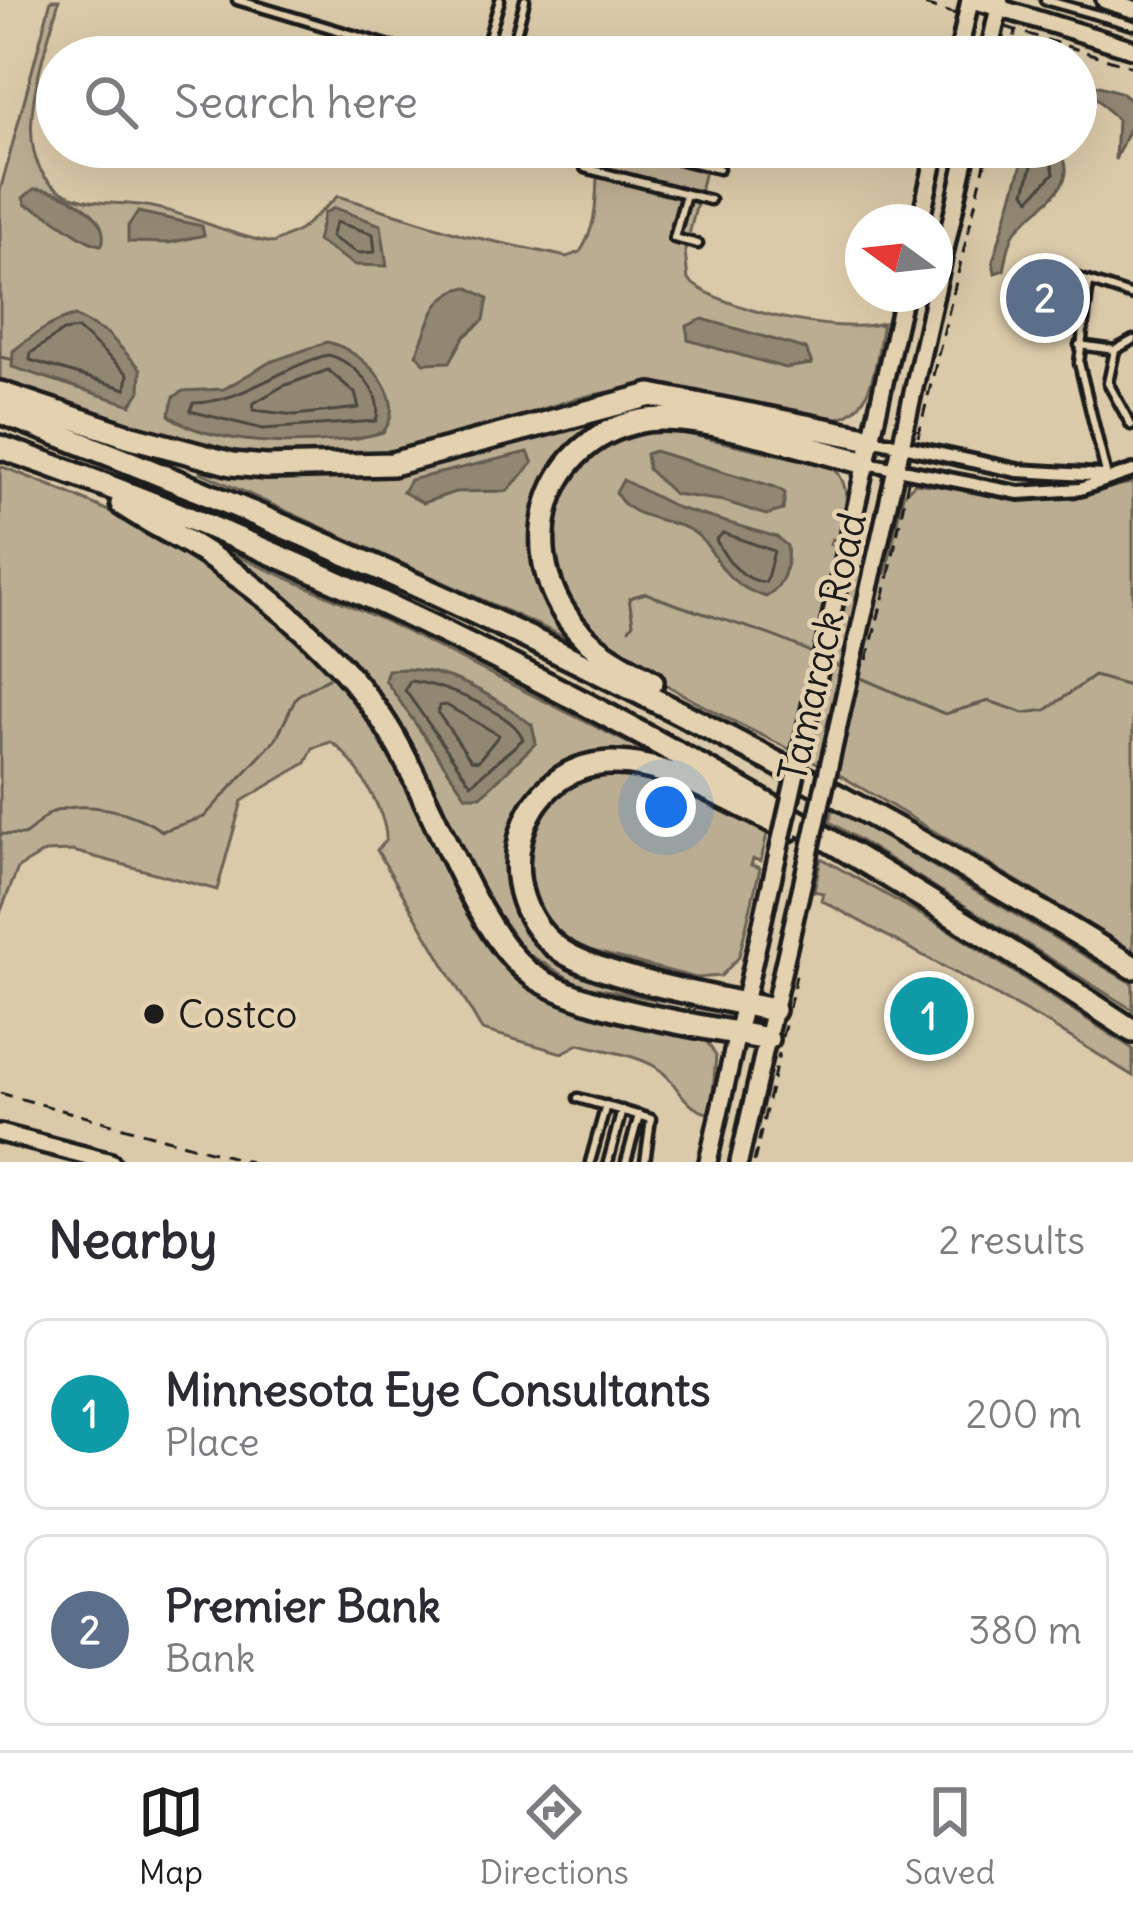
<!DOCTYPE html>
<style>
body{margin:0;font-family:Delius,sans-serif;background:#f7f7f7;color:#2b2b33}
.compass{position:absolute;left:845px;top:204px;width:108px;height:108px;border-radius:50%;background:#fff;box-shadow:0 12px 48px #0002;rotate:285deg}
.you{position:absolute;left:666px;top:807px;width:42px;height:42px;margin:-30px;border:9px solid #fff;border-radius:50%;background:#1a73e8;box-shadow:0 0 0 18px #1a73e833}
.badge{display:grid;place-items:center;width:78px;height:78px;border-radius:50%;background:#1c1c1c;color:#fff;font-size:39px;font-weight:700}
.pin{position:absolute;translate:-50% -50%;border:6px solid #fff;box-shadow:0 3px 12px #0006}
.list{margin:0;padding:0;list-style:none}
h2{display:flex;justify-content:space-between;align-items:center;height:156px;margin:0;padding:0 48px;font-size:51px}
h2 small{font-size:39px;font-weight:400;color:#7c7c81}
.list li{display:grid;grid-template-columns:78px 1fr auto;gap:36px;align-items:center;box-sizing:border-box;height:192px;margin:0 24px 24px;padding:0 24px;border:3px solid #e1e1e2;border-radius:24px}
.list b{display:block;font-size:45px;white-space:nowrap}
.list p{margin:0;font-size:39px;white-space:nowrap;color:#7c7c81}
.list em{font-size:39px;font-style:normal;color:#7c7c81}
.icon{flex:none;width:66px;height:66px;fill:none;stroke:currentColor;stroke-width:2;stroke-linecap:round;stroke-linejoin:round}
.map{position:relative;flex:none;width:1133px;height:1162px;overflow:hidden}
.search{position:absolute;background:#fff;box-shadow:0 12px 48px #0002;left:36px;right:36px;top:36px;height:132px;display:flex;align-items:center;gap:30px;box-sizing:border-box;padding:0 42px;border-radius:66px;color:#7c7c81;font-size:45px}
.sheet{height:588px;background:#fff}
nav{display:flex;justify-content:space-around;align-items:center;box-sizing:border-box;height:168px;border-top:3px solid #e1e1e2;background:#fff;font-size:33px;color:#7c7c81}
nav a{display:grid;justify-items:center;gap:6px}
nav .on{color:#1c1c1c}
.map>svg:first-child{display:block}
.green{fill:#bbad92;stroke:#6c6457;stroke-width:3}
.water{fill:#928773;stroke:#635c50;stroke-width:3}
.lines{fill:none;stroke-linecap:round;stroke-linejoin:round}
.shore{stroke:#4b473f;stroke-width:3}
.stream{stroke:#635c50;stroke-width:3}
.lane-casing{stroke:#1c1c1c;stroke-width:15}
.street-casing{stroke:#1c1c1c;stroke-width:20}
.secondary-casing{stroke:#1c1c1c;stroke-width:24}
.highway-casing{stroke:#1c1c1c;stroke-width:30}
.path{stroke:#1c1c1c;stroke-width:3;stroke-dasharray:12 9;stroke-linecap:butt}
.lane{stroke:#e3d1af;stroke-width:6}
.street{stroke:#e3d1af;stroke-width:10}
.secondary{stroke:#e3d1af;stroke-width:15}
.highway{stroke:#e3d1af;stroke-width:21}
.secondary-bridge-casing{stroke:#1c1c1c;stroke-width:24;stroke-linecap:butt}
.path-bridge{stroke:#1c1c1c;stroke-width:3;stroke-dasharray:12 9;stroke-linecap:butt}
.secondary-bridge{stroke:#e3d1af;stroke-width:15}
.poi-dot{fill:#1c1c1c;stroke:#e3d1af;stroke-width:4.5}
.labels{text-anchor:middle;stroke-width:9;stroke-linejoin:round;paint-order:stroke}
.street-label{font-size:39px;fill:#1c1c1c;stroke:#e3d1af}
.poi-label{font-size:39px;fill:#1c1c1c;stroke:#e3d1af;text-anchor:start}
</style>
<div class="map">
<svg width="1133" height="1162" viewBox="0 0 1133 1162">
<rect width="100%" height="100%" fill="#dbcaa9"/>
<filter id="ink" filterUnits="userSpaceOnUse"><feTurbulence type="fractalNoise" baseFrequency=".00833" numOctaves="2"/><feDisplacementMap in="SourceGraphic" scale="24" xChannelSelector="R" yChannelSelector="G"/><feConvolveMatrix kernelMatrix="1 2 1 2 8 2 1 2 1" color-interpolation-filters="sRGB"/></filter>
<g filter="url(#ink)">
<!-- green -->
<path class="green" d="M51 0H59C46 52 0 165 67 194 92 205 115 202 140 205 186 211 228 236 273 243L300 230 338 196 464 235 567 257 580 252C602 219 594 184 599 147H711L685 251 688 280C723 311 839 335 883 323 876 356 876 409 838 418 771 412 707 387 639 389 573 390 493 430 427 446 278 481 139 433 0 382V191Z
M635 408 590 431 564 453 550 475 534 531 580 644 200 472 201 467 294 475Z
M648 425 833 467C853 487 846 515 840 541L832 539 830 544 839 547 836 562 886 573 903 495 915 483 1038 499 1133 483V951C1037 892 940 835 843 777 764 730 565 661 552 559 550 548 554 534 555 523 560 463 598 447 648 425Z
M0 466C163 527 286 595 389 742 433 806 467 891 504 961L704 1037 716 1056 711 1114C679 1107 679 1080 654 1066 632 1054 603 1050 579 1044L562 1053 482 1030 377 850 386 840C387 813 354 757 331 742L313 748 306 763 242 801 217 890 73 851 45 852 18 868 0 913Z
M221 549 383 620 656 757 653 763 613 756 521 814 531 932 706 1004 705 1009 580 985 525 952 477 883 404 746 219 554Z
M622 770 674 785 768 829 761 861 753 859 751 865 760 868 739 957 721 976 696 978 577 947 538 913 523 866 541 808 573 780Z
M833 807 1133 984V1010L830 822Z
M821 858 952 932 1133 1049V1076L1049 1024 821 900 823 893 814 891Z"/>
<!-- water -->
<path class="water" d="M1089 83 1120 92 1133 103V120L1115 160 1117 120 1086 87Z
M1027 147H1055C1090 182 1034 207 1015 232 1008 242 1007 259 1004 270L995 273 993 261Z
M34 189C60 189 112 213 102 245 84 245 52 212 26 205L23 198Z
M335 208 381 225 387 266 355 265 317 241 324 213Z
M138 212 202 226 204 235 169 243 128 242V226Z
M467 287 488 298 484 320 464 337 450 362 424 363 416 354C431 325 430 294 467 287Z
M75 316 108 334 141 369 140 391 131 405 12 367 13 351C32 336 52 321 75 316Z
M703 319 806 349 812 364 785 368 688 340 687 326Z
M327 342C360 349 412 396 383 432 334 448 210 449 169 415L174 397 183 391 224 389 270 362Z
M654 451 775 487 785 493 783 510 766 515 724 501 674 494 648 469 646 454Z
M528 452 533 463 507 491 455 492 423 503 403 492 410 480Z
M623 480 678 508 777 537 787 546C789 565 784 587 766 597 713 581 720 547 690 530 664 516 631 521 616 493Z
M405 669C452 670 496 697 532 725L536 743 481 796H466L385 680 388 670Z"/>
<g class="lines">
<!-- shore -->
<path class="shore" d="M1037 147 1025 192 1030 199 1054 173 1048 147
M336 222 373 234 375 252 358 253 331 237Z
M78 329 128 374 126 389 30 360 31 353 63 331Z
M328 355C354 361 385 393 376 421L263 429 190 411 193 403C242 403 280 367 328 355Z
M328 370 355 393 359 408 295 415 253 410 254 403 283 386Z
M723 533 774 551 766 582C744 582 726 560 716 540Z
M410 681C439 683 513 712 523 739L471 784 405 690Z
M446 705 499 735 478 761 471 760 438 713 439 706Z"/>
<!-- stream -->
<path class="stream" d="M0 357 10 359
M629 629 633 623 629 598 646 593C699 616 760 626 814 654
M828 661 846 671
M854 675 945 714 989 701 1024 713 1046 710 1094 676 1133 687
M0 834 23 835C35 830 40 817 53 812 87 799 135 812 162 831L204 817 276 739 297 696 328 678"/>
<!-- lane casing -->
<g class="lane-casing">
<path id="lane" d="M237 0 427 57
M1045 0 1133 25
M483 57 500 0
M510 57 525 0
M627 147 719 169
M774 147 825 161
M585 168 710 200
M686 194 674 238 698 244
M1037 276 1046 267 1133 296
M1089 283 1079 363 1107 477
M1079 345 1115 350 1108 383 1131 425
M1115 350 1133 340
M578 1098 651 1119 645 1162
M590 1162 606 1105
M608 1162 622 1110
M626 1162 639 1115"/>
</g>
<!-- street casing -->
<g class="street-casing">
<path id="street" d="M871 439 1018 471 1104 476
M867 463 1019 493 1080 489 1133 471"/>
</g>
<!-- secondary casing -->
<g class="secondary-casing">
<path id="secondary" d="M973 0 1133 49
M1105 0 1133 9
M958 57 970 0
M988 57 1000 3
M920 222 937 147
M843 564 904 294
M873 571 968 147
M0 1133 111 1162
M708 1162 778 853
M739 1162 806 868"/>
</g>
<!-- highway casing -->
<g class="highway-casing">
<path id="highway" d="M0 393 128 436 232 464 266 467 392 464 651 395 871 439
M0 412C396 561 772 746 1133 967
M0 447C402 586 779 797 1133 1031
M122 504C149 523 180 536 208 555 273 598 336 652 380 716 427 783 472 931 531 974 579 1010 704 1026 767 1039
M652 682C629 668 602 655 583 636 512 564 537 442 641 421 692 410 811 450 866 463
M773 1010C720 998 605 979 562 951 485 899 512 767 610 763 670 761 736 805 789 829"/>
</g>
<!-- path -->
<path class="path" d="M905 0 956 14
M1006 27 1133 67
M1010 57 1016 30
M918 437 989 147
M889 575 908 481
M789 1008 797 971
M782 1037 787 1017
M0 1093 250 1162
M754 1162 779 1053"/>
<!-- lane -->
<use href="#lane" class="lane"/>
<!-- street -->
<use href="#street" class="street"/>
<!-- secondary -->
<use href="#secondary" class="secondary"/>
<!-- highway -->
<use href="#highway" class="highway"/>
<!-- secondary-bridge casing -->
<g class="secondary-bridge-casing">
<path id="secondary-bridge" d="M778 853 843 564
M806 868 873 571"/>
</g>
<!-- path-bridge -->
<path class="path-bridge" d="M867 660 889 575"/>
<!-- secondary-bridge -->
<use href="#secondary-bridge" class="secondary-bridge"/>
</g>
</g>
<!-- markers -->
<circle class="poi-dot" cx="154" cy="1014" r="12"/>
<g class="labels">
<!-- street labels -->
<g class="street-label">
<text transform="translate(822 647) rotate(-77)" y="14">Tamarack Road</text>
</g>
<!-- poi labels -->
<g class="poi-label">
<text x="178" y="1028">Costco</text>
</g>
</g>
</svg>
<svg class="compass" viewBox="-18 -18 36 36"><path d="M0-13l5 13h-10z" fill="#e53935"/><path d="M0 13l5-13h-10z" fill="#7c7c81"/></svg>
<div class="you"></div>
<div class="pin badge" style="left:929px;top:1016px;background:#0f9aa8">1</div>
<div class="pin badge" style="left:1045px;top:298px;background:#5c6f8a">2</div>
<div class="search"><svg class="icon" aria-label="search" viewBox="0 0 24 24"><circle cx="10" cy="10" r="6"/><path d="M15 15l6 6"/></svg>Search here</div>
</div>
<section class="sheet">
<h2>Nearby<small>2 results</small></h2>
<ul class="list">
<li><span class="badge" style="background:#0f9aa8">1</span><div><b>Minnesota Eye Consultants</b><p>Place</p></div><em>200 m</em></li>
<li><span class="badge" style="background:#5c6f8a">2</span><div><b>Premier Bank</b><p>Bank</p></div><em>380 m</em></li>
</ul>
</section>
<nav>
<a class="on"><svg class="icon" aria-label="map" viewBox="0 0 24 24"><path d="M3 6l6-2 6 2 6-2v14l-6 2-6-2-6 2zM9 4v14M15 6v14"/></svg>Map</a>
<a><svg class="icon" aria-label="directions" viewBox="0 0 24 24"><path d="M12 3l9 9-9 9-9-9zM9 14v-3h6M13 9l2 2-2 2"/></svg>Directions</a>
<a><svg class="icon" aria-label="saved" viewBox="0 0 24 24"><path d="M7 4h10v16l-5-4-5 4z"/></svg>Saved</a>
</nav>
